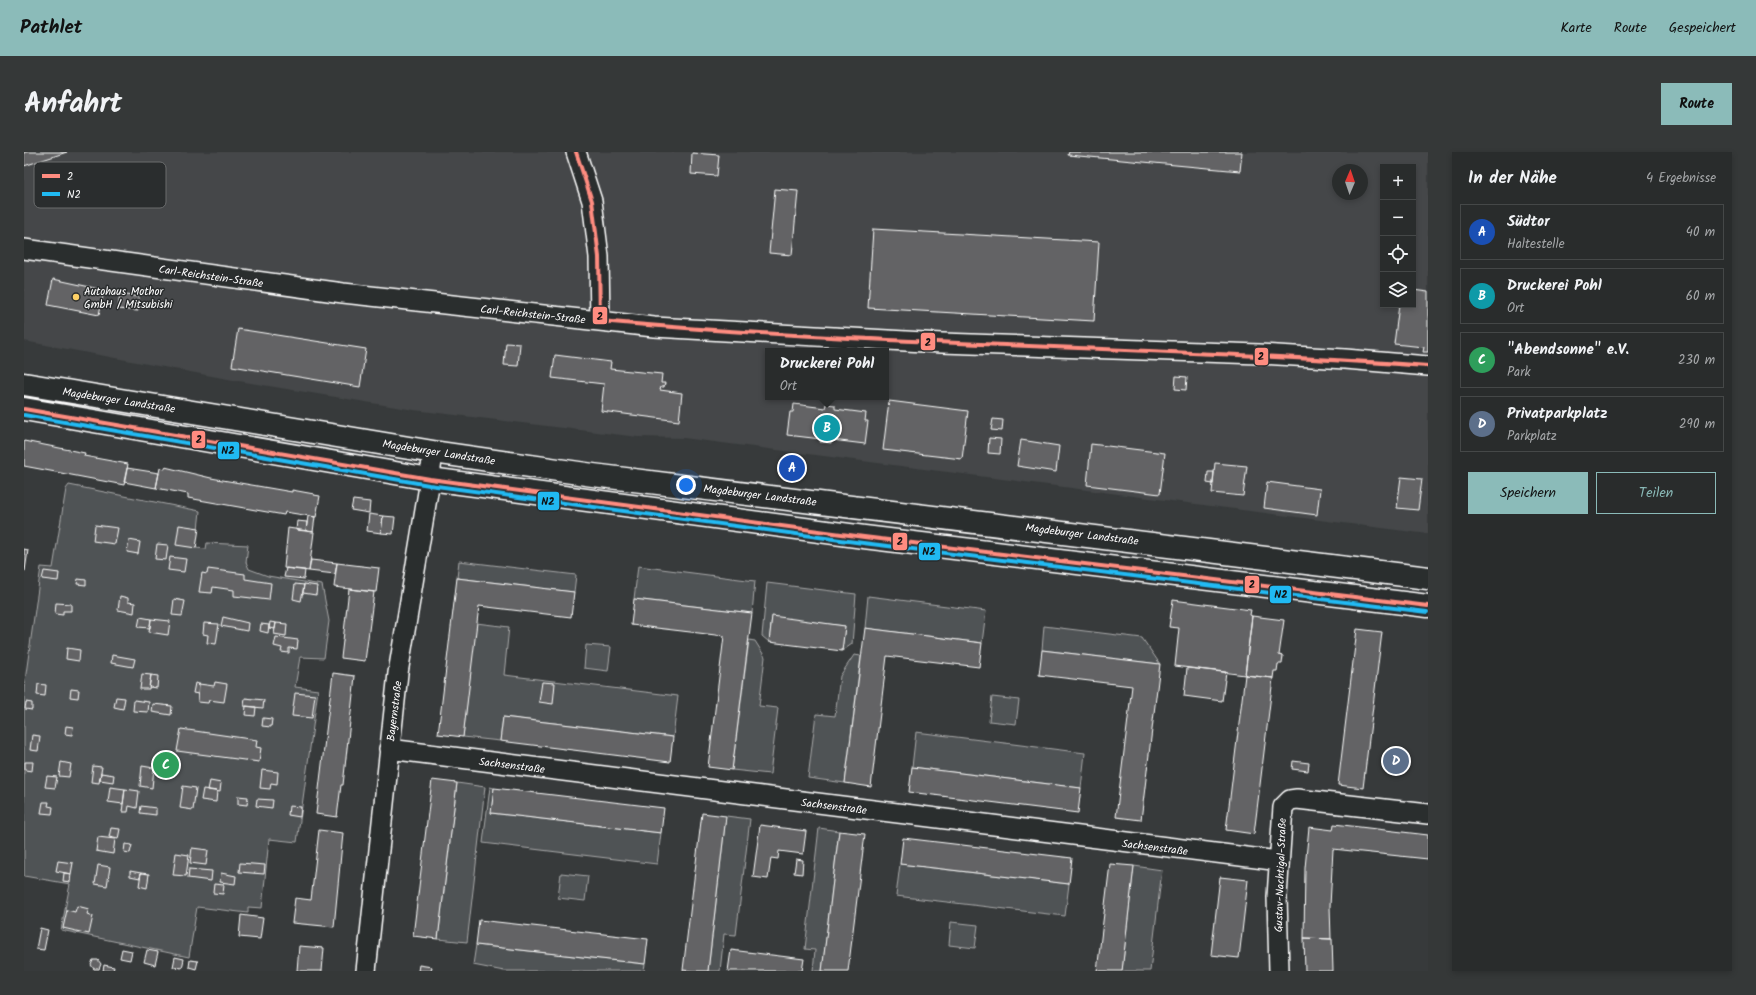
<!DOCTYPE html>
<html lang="de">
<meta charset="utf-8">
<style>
body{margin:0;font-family:Kalam,sans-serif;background:#353838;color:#f1f3f6}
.controls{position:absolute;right:12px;top:12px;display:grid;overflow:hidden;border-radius:0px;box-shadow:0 2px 6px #0003}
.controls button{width:36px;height:36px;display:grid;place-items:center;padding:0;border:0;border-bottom:1px solid #454848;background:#292c2c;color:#f1f3f6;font:20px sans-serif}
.compass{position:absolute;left:1308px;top:12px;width:36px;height:36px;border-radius:50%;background:#292c2c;box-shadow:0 2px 6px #0003;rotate:2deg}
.you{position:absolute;left:662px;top:333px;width:14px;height:14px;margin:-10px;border:3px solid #fff;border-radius:50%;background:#1a73e8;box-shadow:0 0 0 6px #1a73e833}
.badge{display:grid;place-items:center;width:26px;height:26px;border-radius:50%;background:#8bbbb9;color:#fff;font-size:13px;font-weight:700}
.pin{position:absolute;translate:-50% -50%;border:2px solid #fff;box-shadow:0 1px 4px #0006}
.popup{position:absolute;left:741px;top:196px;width:124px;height:52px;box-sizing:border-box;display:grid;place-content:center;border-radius:0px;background:#292c2c;filter:drop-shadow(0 1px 3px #0005);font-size:13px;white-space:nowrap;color:#a5a7a9}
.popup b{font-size:15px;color:#f1f3f6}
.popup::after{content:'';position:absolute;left:50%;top:100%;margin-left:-8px;border:8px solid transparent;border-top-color:#292c2c}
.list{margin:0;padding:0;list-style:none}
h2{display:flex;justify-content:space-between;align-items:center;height:52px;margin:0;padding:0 16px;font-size:17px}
h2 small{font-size:13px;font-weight:400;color:#a5a7a9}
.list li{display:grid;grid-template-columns:26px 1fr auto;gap:12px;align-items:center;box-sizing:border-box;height:56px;margin:0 8px 8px;padding:0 8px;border:1px solid #454848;border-radius:0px}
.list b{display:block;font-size:15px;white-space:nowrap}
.list p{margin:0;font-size:13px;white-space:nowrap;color:#a5a7a9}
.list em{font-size:13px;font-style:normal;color:#a5a7a9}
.actions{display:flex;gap:8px;padding:12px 16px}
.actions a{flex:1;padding:9px 0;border:1px solid #8bbbb9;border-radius:0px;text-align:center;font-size:14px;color:#8bbbb9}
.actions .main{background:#8bbbb9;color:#111}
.icon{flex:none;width:22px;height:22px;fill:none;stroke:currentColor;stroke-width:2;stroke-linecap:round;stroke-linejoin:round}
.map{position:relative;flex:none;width:1404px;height:819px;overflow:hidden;border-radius:0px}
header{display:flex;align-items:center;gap:24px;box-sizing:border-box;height:56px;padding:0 20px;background:#8bbbb9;color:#111}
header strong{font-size:19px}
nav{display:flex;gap:22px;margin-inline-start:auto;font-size:14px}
.intro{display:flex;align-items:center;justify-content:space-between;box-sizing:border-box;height:96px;padding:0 24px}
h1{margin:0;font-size:28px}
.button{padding:10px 18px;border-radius:0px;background:#8bbbb9;color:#111;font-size:14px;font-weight:700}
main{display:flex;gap:24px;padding:0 24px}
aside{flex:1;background:#292c2c;border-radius:0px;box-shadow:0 2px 6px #0003}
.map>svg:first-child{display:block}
.built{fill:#444748;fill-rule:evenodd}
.green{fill:#505354;stroke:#a8a9aa}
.building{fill:#636465;stroke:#fff}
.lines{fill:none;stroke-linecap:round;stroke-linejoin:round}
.street-casing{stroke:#fff;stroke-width:22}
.primary-casing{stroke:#fff;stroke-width:25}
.street{stroke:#2a2d2e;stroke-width:19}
.primary{stroke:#2a2d2e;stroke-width:22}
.bus-1-casing{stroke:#2a2d2e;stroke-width:7}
.bus-2-casing{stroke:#2a2d2e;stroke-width:7}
.bus-1{stroke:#ff8c80;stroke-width:4}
.bus-2{stroke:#20baf3;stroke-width:4}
.poi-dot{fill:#ffd166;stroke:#2a2d2e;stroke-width:1.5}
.labels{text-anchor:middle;stroke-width:3;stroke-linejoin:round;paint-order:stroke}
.street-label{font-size:11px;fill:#fff;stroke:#2a2d2e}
.poi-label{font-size:11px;fill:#fff;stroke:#2a2d2e;text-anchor:start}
.key{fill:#2a2d2e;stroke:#6a6c6d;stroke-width:1}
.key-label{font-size:11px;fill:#fff}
.line-badge{stroke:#2a2d2e;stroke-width:1.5}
.pale-badge-label{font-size:11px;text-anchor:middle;font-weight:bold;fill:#111}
</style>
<header>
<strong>Pathlet</strong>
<nav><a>Karte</a><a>Route</a><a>Gespeichert</a></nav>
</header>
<div class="intro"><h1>Anfahrt</h1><a class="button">Route</a></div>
<main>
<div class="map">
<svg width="1404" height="819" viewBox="0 0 1404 819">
<rect width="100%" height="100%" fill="#373a3b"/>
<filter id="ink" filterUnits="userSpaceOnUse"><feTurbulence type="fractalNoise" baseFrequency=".025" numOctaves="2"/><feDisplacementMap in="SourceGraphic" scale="8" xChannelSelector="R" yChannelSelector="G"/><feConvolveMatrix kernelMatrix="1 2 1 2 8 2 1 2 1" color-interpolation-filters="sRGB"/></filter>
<g filter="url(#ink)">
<!-- built -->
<path class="built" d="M0 0H1404V382L659 286 614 285 390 258 209 228 0 189ZM1359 15H1389V153H1359ZM1314 18H1338V42H1314ZM744 199H862V245H744Z"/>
<!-- green -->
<path class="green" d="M45 333 176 359 172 396 182 397 183 391 224 393 222 410 225 417 244 424 298 433 305 469 300 506 276 505 271 535 294 538 273 690 245 687 238 756 224 755V761L173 755 165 805 37 778 46 732 0 724V536L17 415 29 416 42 337Z
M435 409 552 423 550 440 433 426Z
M614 414 731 429 728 461 610 447Z
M743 431 832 442 828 492 818 499 821 474 748 465 745 490 738 484Z
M844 444 962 459 958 491 841 476Z
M452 471 485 475 480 523 654 544 649 585 479 565 476 589 439 585Z
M1020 474 1118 486 1136 512 1018 498Z
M725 488 731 489 741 505 735 554 754 556 746 622 708 618Z
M562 493 587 495 584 519 560 516Z
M830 503 837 504 821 631 784 626 792 562 811 564 816 524Z
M968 545 995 548 992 572 965 569Z
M892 580 1061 601 1057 636 888 615Z
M433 631 461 635 443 790 414 787Z
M466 635 470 636 467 661 637 681 633 712 459 691Z
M702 664 726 667 712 783 700 782 696 819H684Z
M795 676 815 679 798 819H789L791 798 781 797Z
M876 712 1045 732 1041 764 872 744Z
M1110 714 1138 718 1126 819H1098Z
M537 721 564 724 561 749 534 746Z
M927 770 954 773 951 796 925 793Z
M452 793 621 812 620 819H480L449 813Z"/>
<!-- building -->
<path class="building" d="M0 0H43L0 14Z
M1045 0H1218L1216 19 1044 3Z
M668 1 695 3 693 24 667 22Z
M751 37 774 39 768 103 745 101Z
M849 77 1075 90 1070 169 844 156Z
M29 127 80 138 75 163 24 153Z
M1389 138 1404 140V200H1399L1400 195 1370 192 1375 153H1389Z
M96 142 115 145 114 159 94 157Z
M214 177 342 197 336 235 208 214Z
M482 191 496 192 494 214 480 213Z
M531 203 587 210 586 217 638 222 637 231H641L640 235H637L636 238 658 241 655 269 577 259 580 232 528 226Z
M1152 224 1163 225 1162 238 1151 237Z
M865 249 944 259 938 307 859 298Z
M770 252 801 256 802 252 811 253V257L842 261 841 269H844L841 292 808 288 807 291 796 290 797 287 763 283 766 260H769Z
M969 267 979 268 978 279 967 278Z
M965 286 977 287 976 302 964 301Z
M997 288 1035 294 1032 320 993 314Z
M0 289 61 301 60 304 104 312 100 333 0 314Z
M1067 292 1141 301 1136 342 1063 333Z
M1191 311 1223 314 1219 344 1188 341Z
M141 315 187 326 268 340V338L290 342V343L296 344 292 365 261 360 260 363 164 346V342L132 336 136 316 141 317Z
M103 316 135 321 132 336 100 330Z
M1184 320H1190L1189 332 1183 331Z
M1377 325 1398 327 1394 358 1373 356Z
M1243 330 1296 337 1293 363 1240 356Z
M329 348 346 350 345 361 327 358Z
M345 362 359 364 357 381 343 379Z
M284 364 291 365 289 380 282 379Z
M359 364 371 365 369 382 357 381Z
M273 369 283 370 282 379 272 378Z
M71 373 94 376 91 392 69 389Z
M155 373 175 376 172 396 152 393Z
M264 376 290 380 285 419 260 416Z
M105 388 116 390 114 402 103 400Z
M133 392 144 393 142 408 131 407Z
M0 397 4 398 1 419H0Z
M146 405 162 407 160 420 144 418Z
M287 408 313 411 311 422 285 419Z
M313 411 355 416 352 440 310 435Z
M262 416 281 418 280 427 260 425Z
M184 417 221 422V427L247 431 245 448 210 444V438L189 435 188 441 175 440 178 421 183 422Z
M20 419 35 421 34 429 18 427Z
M433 426 550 440 547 465 455 454 439 585 414 582Z
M54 427 62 428V433L53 432Z
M271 432 280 433 277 449 269 447Z
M280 432 293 434 292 443 279 441Z
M325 437 350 440 341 509 317 506Z
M96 444 104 446V450L111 451 110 461 94 458Z
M150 447 161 449 158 464 148 463Z
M610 447 728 461 708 618 684 615 700 484 607 473Z
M1149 448 1227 458 1226 463 1228 464 1221 523 1151 514 1155 476 1145 475Z
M32 451 47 452V459H39V463L31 462Z
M748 464 821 474 818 499 745 490Z
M1228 464 1260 468 1255 503 1259 504 1258 512H1254L1253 519H1250L1249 526 1221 523Z
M116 465 127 467 126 476 114 475Z
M199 465 224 471 223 479 197 474Z
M127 467 146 469 144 483 125 480Z
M246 470 252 471 251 477 245 476Z
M180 471 195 472 192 492 183 491 184 483 179 482Z
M252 471 263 472 262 484 250 482Z
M237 472 245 473 244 481 236 479Z
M841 476 958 491 955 515 863 504 847 635 821 631Z
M1333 477 1358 480 1339 636 1314 633Z
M252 485 274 488 273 497 265 496V501L257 500 258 496 250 494Z
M43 496 56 498 55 509 42 507Z
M1018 498 1136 512 1117 668 1092 665 1108 534 1015 523Z
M88 503 111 507 109 515 87 511Z
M1163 516 1202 520 1198 549 1160 544Z
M309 521 331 524 319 633H317L313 665 292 662Z
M118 522 127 523 125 537H116Z
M127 523 134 524 133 536 125 535Z
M1221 523 1249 526 1230 682 1202 678Z
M191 530 203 532 200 550 185 548 184 551 174 550 175 532 190 534Z
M518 530 531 531 529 552 515 550Z
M171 531 175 532 174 542 169 541Z
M14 532 22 533 21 544 13 543Z
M47 537 55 538 54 546 46 545Z
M271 541 291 543 288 566 268 564Z
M92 545 101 546 99 557 90 555Z
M221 546 240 548 239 556 220 554Z
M110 548 125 550 124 560 109 559Z
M2 550 8 551V558L1 557Z
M129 552 148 554 147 563 128 560Z
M222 554 232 555 231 564 221 563Z
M479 565 649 585 646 610 476 589Z
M239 566 248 567 247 575 238 574Z
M42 574 49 575 48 583 41 582Z
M157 577 233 588 232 595 237 596 235 610 153 599Z
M8 583 16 584 14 599 6 598Z
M1269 609 1285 611 1284 619 1268 617Z
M1 610H9L8 619 1 618Z
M37 610 47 612 45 625 35 624Z
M69 614 78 615 75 631 67 630Z
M118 614 130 616 128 636 116 634Z
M888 615 1057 636 1054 661 885 640Z
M238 618 254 620 253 632 247 631 246 637 236 636Z
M77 621 90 623 89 630 76 628Z
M23 624 33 625 31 636 21 635Z
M408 628 433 631 414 787 389 784Z
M186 629 197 631 196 640 184 638Z
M159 634 172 636 169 658 156 656Z
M86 635 101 637 99 652 84 650Z
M470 636 640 656 637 681 467 661Z
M101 637 115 639 113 656 105 654 104 660H98Z
M179 637 193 639 192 650 177 648Z
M214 644 224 645 223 653 214 652Z
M233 647 249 648 248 656 232 654Z
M19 650H25L24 654 29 655 28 662 17 661Z
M117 654 132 656V663L116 661Z
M265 654 277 655 276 665 264 663Z
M678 661 702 664 684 819H669L659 818Z
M1310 672 1404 683V707L1309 697 1306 754 1307 787 1280 786 1281 716 1285 675 1309 678Z
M736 673 782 679 779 702 755 699 754 707 747 706 744 727 729 725Z
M87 676 96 677 94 687 85 685Z
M295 678 319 681 310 775 268 771 271 746 287 748Z
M815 679 841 682 824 819H798Z
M74 685 91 687 89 702 72 699Z
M879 686 1048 706 1045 732 876 712Z
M101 692 108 693 106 701 100 700Z
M168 696 184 698 182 713 166 711Z
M152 701 165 703 162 724 149 723Z
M772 707 779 708 778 722 770 721Z
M34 709 49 711 47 722 32 719Z
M216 711 241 713 240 722 215 720Z
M1086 712 1110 714 1098 819H1073Z
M74 713 86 715 83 734 71 732Z
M165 717 188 719 187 729 164 726Z
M106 719 117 721 116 726 106 724Z
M40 721 47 722 46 730 39 729Z
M117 721 125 722 123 736 115 734Z
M197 721 212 724 211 732 196 730Z
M1196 725 1224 728 1215 806 1187 803Z
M190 732 200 733 199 742 189 741Z
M53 754 65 757 63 762 69 764 65 782 39 776 43 758 51 760Z
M217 763 239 766 236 787 215 785Z
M455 768 624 787 621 812 452 793Z
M16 776 24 778 20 798 12 797Z
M1280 786 1308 787 1309 819H1281Z
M275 794 300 796 298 819H273Z
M98 797 108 799 106 808 96 806Z
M123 798 134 800 131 813 120 810Z
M707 798 780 807 778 819H704Z
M151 805 160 807 158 816 149 815Z
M69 808H74L77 812 75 817H70L67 813Z
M166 808 174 809 172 817 165 815Z
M80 813 90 815 89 819H79Z
M395 813 408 815 407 819H394Z"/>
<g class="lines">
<!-- street casing -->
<g class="street-casing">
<path id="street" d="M552 0 568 49 575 105 576 169
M0 97 319 141 630 175 918 191 1235 202 1321 207 1404 214
M365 597 1255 709
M342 819 374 521 404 340 409 300
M1255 819 1253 745 1259 655 1266 648 1273 647 1404 662"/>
</g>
<!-- primary casing -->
<g class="primary-casing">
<path id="primary" d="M0 232 409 300 569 323 1404 426
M0 257 406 327 840 385 1404 454"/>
</g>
<!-- street -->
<use href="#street" class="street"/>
<!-- primary -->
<use href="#primary" class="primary"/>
<!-- bus-1 casing -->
<g class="bus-1-casing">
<path id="bus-1" d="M552 0 568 49 575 105 576 169C852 194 1128 194 1404 214
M0 257 406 327 840 385 1404 454"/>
</g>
<!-- bus-2 casing -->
<g class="bus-2-casing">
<path id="bus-2" d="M0 263 405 333 839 391 1403 460"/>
</g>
<!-- bus-1 -->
<use href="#bus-1" class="bus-1"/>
<!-- bus-2 -->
<use href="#bus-2" class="bus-2"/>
</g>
</g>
<!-- markers -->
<circle class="poi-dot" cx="52" cy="145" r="4"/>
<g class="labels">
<!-- street labels -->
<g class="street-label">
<text transform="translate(187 124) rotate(8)" y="4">Carl-Reichstein-Straße</text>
<text transform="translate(509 162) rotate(6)" y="4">Carl-Reichstein-Straße</text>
<text transform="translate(95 248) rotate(9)" y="4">Magdeburger Landstraße</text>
<text transform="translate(415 300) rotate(9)" y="4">Magdeburger Landstraße</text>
<text transform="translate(736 343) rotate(7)" y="4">Magdeburger Landstraße</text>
<text transform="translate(1058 382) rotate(7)" y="4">Magdeburger Landstraße</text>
<text transform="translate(370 559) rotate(-83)" y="4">Bayernstraße</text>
<text transform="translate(488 613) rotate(7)" y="4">Sachsenstraße</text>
<text transform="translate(810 654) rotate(7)" y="4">Sachsenstraße</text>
<text transform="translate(1131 695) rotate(7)" y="4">Sachsenstraße</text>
<text transform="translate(1256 723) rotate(-88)" y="4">Gustav-Nachtigal-Straße</text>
</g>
<!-- poi labels -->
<g class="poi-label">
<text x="60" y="143">Autohaus Mothor<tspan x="60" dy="13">GmbH / Mitsubishi</tspan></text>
</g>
</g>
<!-- legend -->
<rect x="10" y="10" width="132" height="46" rx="6" class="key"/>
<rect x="18" y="22" width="18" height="4" fill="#ff8c80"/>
<rect x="18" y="40" width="18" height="4" fill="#20baf3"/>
<g class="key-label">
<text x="43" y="28">2</text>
<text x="43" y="46">N2</text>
</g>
<g class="line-badge">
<rect x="568" y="154" width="16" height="19" rx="4" fill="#ff8c80"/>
<rect x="896" y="180" width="16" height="19" rx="4" fill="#ff8c80"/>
<rect x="1230" y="195" width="15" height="19" rx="4" fill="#ff8c80"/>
<rect x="167" y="278" width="15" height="19" rx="4" fill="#ff8c80"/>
<rect x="193" y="289" width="23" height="19" rx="4" fill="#20baf3"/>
<rect x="513" y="339" width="23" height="20" rx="4" fill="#20baf3"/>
<rect x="868" y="380" width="16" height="19" rx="4" fill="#ff8c80"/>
<rect x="894" y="390" width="23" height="19" rx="4" fill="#20baf3"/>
<rect x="1220" y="423" width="16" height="19" rx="4" fill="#ff8c80"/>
<rect x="1245" y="433" width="23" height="19" rx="4" fill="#20baf3"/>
</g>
<g class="pale-badge-label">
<text x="576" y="168">2</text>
<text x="904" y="194">2</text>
<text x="1237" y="208">2</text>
<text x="175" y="291">2</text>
<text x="204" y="302">N2</text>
<text x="524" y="353">N2</text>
<text x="876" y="393">2</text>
<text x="905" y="403">N2</text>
<text x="1228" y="436">2</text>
<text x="1257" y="446">N2</text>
</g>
</svg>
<div class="controls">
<button>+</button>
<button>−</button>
<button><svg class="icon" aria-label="locate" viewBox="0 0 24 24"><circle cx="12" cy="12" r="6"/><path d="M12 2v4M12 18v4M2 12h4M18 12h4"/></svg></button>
<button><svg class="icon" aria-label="layers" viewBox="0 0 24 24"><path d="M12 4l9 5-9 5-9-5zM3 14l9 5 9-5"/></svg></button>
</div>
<svg class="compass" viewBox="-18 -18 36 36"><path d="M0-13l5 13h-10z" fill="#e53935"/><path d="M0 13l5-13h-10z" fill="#a5a7a9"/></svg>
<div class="you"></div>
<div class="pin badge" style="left:768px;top:316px;background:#1a4fb4">A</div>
<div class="pin badge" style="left:803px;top:276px;background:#0f9aa8">B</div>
<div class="popup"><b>Druckerei Pohl</b>Ort</div>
<div class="pin badge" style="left:142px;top:613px;background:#2e9e5b">C</div>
<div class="pin badge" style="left:1372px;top:609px;background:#5c6f8a">D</div>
</div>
<aside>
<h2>In der Nähe<small>4 Ergebnisse</small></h2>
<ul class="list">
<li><span class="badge" style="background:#1a4fb4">A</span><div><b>Südtor</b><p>Haltestelle</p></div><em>40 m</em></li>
<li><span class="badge" style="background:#0f9aa8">B</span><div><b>Druckerei Pohl</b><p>Ort</p></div><em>60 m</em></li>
<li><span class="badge" style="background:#2e9e5b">C</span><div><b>&quot;Abendsonne&quot; e.V.</b><p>Park</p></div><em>230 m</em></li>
<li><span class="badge" style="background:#5c6f8a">D</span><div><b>Privatparkplatz</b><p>Parkplatz</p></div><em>290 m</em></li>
</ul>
<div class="actions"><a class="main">Speichern</a><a>Teilen</a></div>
</aside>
</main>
